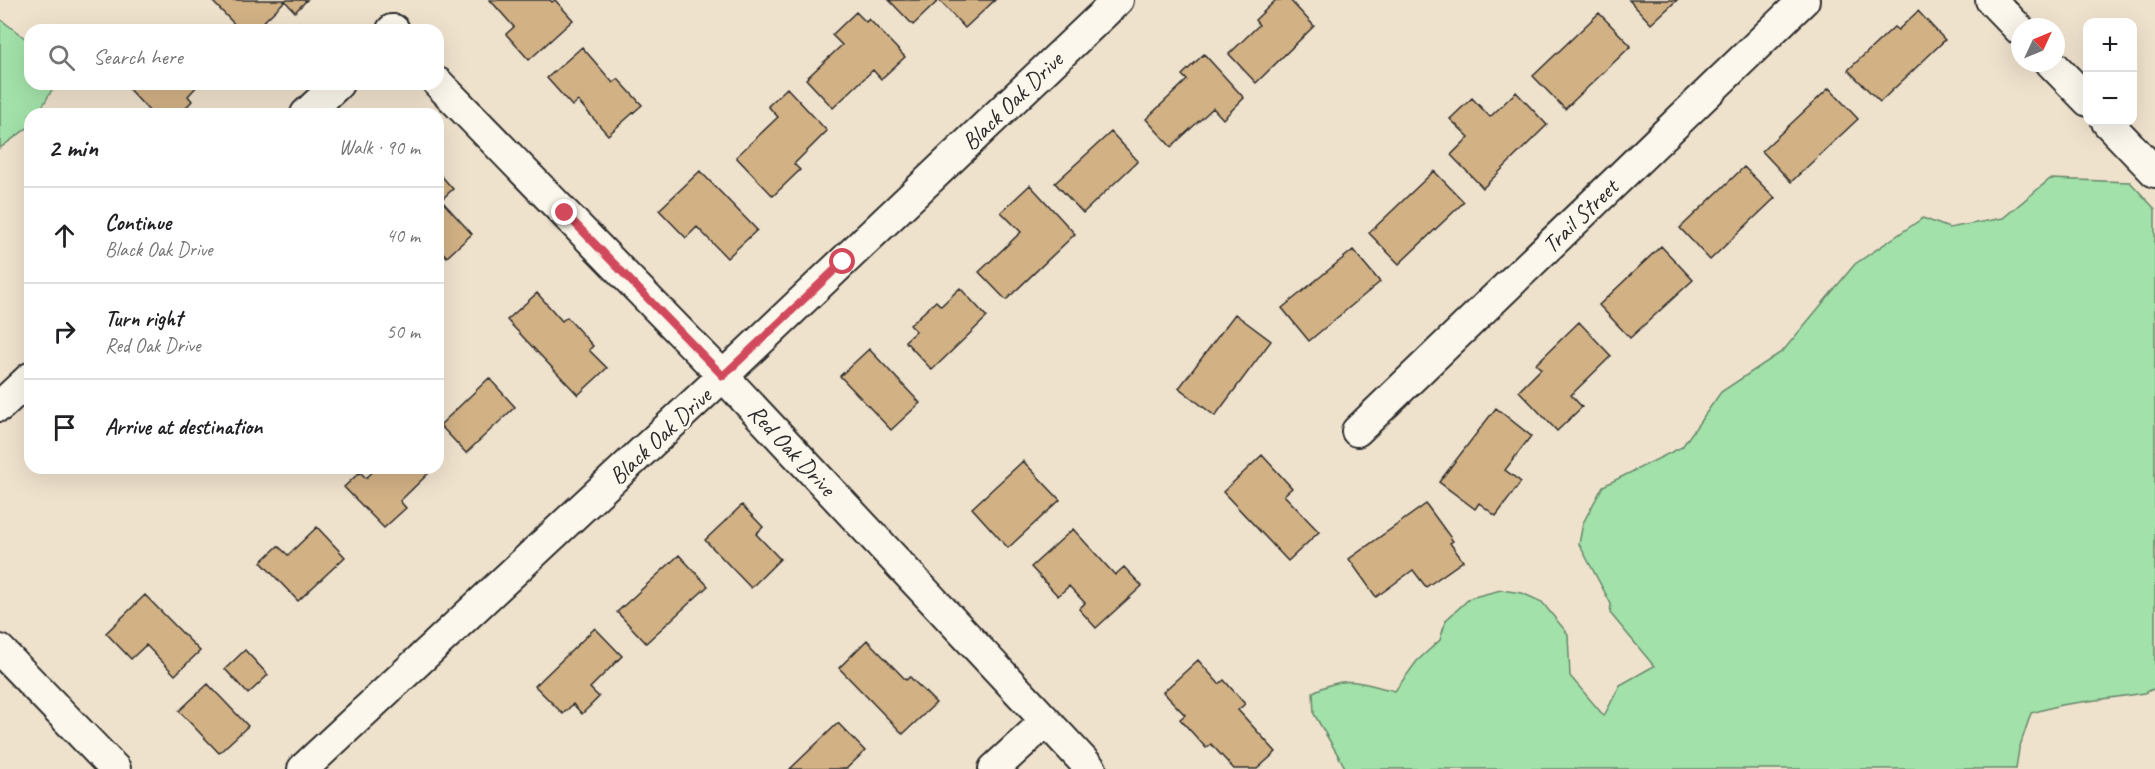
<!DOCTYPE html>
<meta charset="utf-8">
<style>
body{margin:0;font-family:Caveat,sans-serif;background:#f6f6f6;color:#202124}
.controls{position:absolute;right:18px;top:18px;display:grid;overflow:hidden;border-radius:12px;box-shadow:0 6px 24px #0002}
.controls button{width:54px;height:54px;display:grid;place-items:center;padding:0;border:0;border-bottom:2px solid #e0e0e0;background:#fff;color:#202124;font:30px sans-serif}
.compass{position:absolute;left:2011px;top:18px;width:54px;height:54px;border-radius:50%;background:#fff;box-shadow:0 6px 24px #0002;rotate:46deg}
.stop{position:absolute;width:18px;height:18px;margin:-14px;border:4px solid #d1495b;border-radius:50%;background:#fff}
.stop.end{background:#d1495b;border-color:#fff;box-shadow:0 2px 6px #0008}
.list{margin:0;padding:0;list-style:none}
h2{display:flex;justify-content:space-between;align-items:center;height:78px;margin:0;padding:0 24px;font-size:26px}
h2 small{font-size:20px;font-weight:400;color:#757577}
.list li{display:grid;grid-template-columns:39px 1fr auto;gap:18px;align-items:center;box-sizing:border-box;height:96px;padding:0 24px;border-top:2px solid #e0e0e0}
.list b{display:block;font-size:22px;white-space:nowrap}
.list p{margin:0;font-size:20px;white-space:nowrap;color:#757577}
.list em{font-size:20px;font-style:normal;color:#757577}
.icon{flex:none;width:33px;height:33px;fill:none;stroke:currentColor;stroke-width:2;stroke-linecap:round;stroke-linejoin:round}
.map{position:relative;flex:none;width:2155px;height:769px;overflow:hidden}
.search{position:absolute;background:#fff;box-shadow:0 6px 24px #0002;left:24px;top:24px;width:420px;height:66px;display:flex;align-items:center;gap:15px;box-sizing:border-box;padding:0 21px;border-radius:18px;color:#757577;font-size:22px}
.panel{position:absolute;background:#fff;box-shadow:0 6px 24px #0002;left:24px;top:108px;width:420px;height:366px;border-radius:18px}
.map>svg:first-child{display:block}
.green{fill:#a2e1a9;stroke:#66866a;stroke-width:1.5}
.building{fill:#d2b185;stroke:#2b2b2b;stroke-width:1.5}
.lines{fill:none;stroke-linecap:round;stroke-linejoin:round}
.minor-casing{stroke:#2b2b2b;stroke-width:34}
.minor{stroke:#fbf7ec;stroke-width:30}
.route{stroke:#d1495b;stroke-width:8}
.labels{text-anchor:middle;stroke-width:6;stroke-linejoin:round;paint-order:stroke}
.street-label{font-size:24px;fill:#2b2b2b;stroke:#fbf7ec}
</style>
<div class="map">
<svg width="2155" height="769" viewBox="0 0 2155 769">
<rect width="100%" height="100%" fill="#efe2cd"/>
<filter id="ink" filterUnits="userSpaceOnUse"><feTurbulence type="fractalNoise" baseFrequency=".0167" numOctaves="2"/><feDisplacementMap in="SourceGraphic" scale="12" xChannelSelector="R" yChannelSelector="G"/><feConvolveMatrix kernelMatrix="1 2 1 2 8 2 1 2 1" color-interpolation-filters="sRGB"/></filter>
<g filter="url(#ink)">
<!-- green -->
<path class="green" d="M0 19 30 42V84H52L53 88 38 114H30V126L0 148Z
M2050 179 2130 182 2155 209V688L2145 693 2061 705 2031 713 2019 749 2016 769H1346L1314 714 1313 692C1349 674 1359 683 1395 691L1417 661 1440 640 1446 620 1470 598 1501 590 1522 593 1542 602 1568 634 1570 676 1604 716 1620 685 1654 666 1610 613 1611 604 1579 544 1583 523 1603 486 1682 447 1721 392 1783 351 1855 264 1923 218 1949 228 2003 218Z"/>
<!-- building -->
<path class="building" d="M217 0H307L295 12 285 1 255 30H240L214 3Z
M490 0H550L552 2 555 0 573 20 529 60 506 34 514 27Z
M889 0H939L913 25Z
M939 0H995L965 28Z
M1276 0H1290L1314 26 1256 83 1229 54 1259 25 1255 20Z
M1629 0H1677L1651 24Z
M1918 11 1945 40 1880 102 1848 70 1894 27 1898 30Z
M856 12 866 22 869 19 905 57 881 79 873 70 833 108 806 79 842 45 832 35Z
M1599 13 1631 46 1565 109 1533 76Z
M582 47 613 83 618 79 642 105 608 135 578 101 572 106 547 78Z
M1204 54 1244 98 1223 119 1213 108 1171 147 1146 119 1187 80 1182 75Z
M124 84H199L188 96 192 101 180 114H152Z
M787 88 827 131 794 164 800 170 773 196 736 157 778 117 768 106Z
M1829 88 1858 119 1791 182 1762 151Z
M1516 92 1547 125 1483 188 1451 155 1469 137 1450 119 1472 98 1490 117Z
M1111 132 1138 161 1083 213 1055 183Z
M1744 167 1775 198 1710 260 1680 228Z
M700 171 757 230 727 258 697 227 686 238 659 210Z
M1434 171 1464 202 1399 264 1369 233Z
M438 172 453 189 441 200 472 234 447 257 438 247Z
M1030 185 1075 234 1006 300 979 272 1021 232 1001 212Z
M1661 246 1693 280 1630 338 1599 305Z
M1353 250 1380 282 1309 341 1282 308Z
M960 288 987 317 932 370 905 341 916 331 910 325 936 301 941 306Z
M537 293 562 321 567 317 593 346 589 350 607 368 578 395 507 320Z
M1235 314 1271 341 1215 416 1179 388Z
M1579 322 1611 356 1571 395 1582 407 1557 431 1519 391 1541 369 1536 364Z
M869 349 920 403 891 430 840 376Z
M489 378 515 407 466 453 440 425Z
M1496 408 1531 436 1505 470 1521 482 1496 516 1479 503 1475 509 1439 482Z
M1262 455 1292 488 1284 495 1319 532 1288 561 1223 492Z
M1023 461 1060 500 1008 548 972 508Z
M377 468H434L400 501 406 508 384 528 344 487 360 472 366 478Z
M1426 504 1453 541 1450 543 1463 561 1426 587 1413 570 1376 597 1349 559Z
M742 505 763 527 756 534 780 559 751 588 705 540Z
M317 527 345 557 298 601 261 562 278 546 288 555Z
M1073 529 1115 575 1124 567 1142 586 1096 628 1079 609 1085 603 1069 586 1058 596 1031 567Z
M679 555 708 586 646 643 617 612Z
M145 595 200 651 175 675 146 645 131 659 106 633Z
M595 628 622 656 590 688 599 697 582 714 573 704 563 714 535 686Z
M867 640 906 680 910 677 936 703 903 734 839 668Z
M245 650 268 675 248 694 225 669Z
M1198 660 1219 684 1224 680 1245 704 1238 710 1276 752 1257 769H1234L1211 744 1206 748 1180 719 1185 715 1163 692Z
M208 684 248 726 219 753 179 711Z
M838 723 865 751 846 769H790Z"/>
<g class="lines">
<!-- minor casing -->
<g class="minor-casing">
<path id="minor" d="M1991 0 2020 30
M392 30H394
M2051 63 2088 101
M438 83 723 376 1091 769
M306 114 338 84
M2107 122 2155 172
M0 406 30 378
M1357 431 1804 0
M0 650 115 769
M303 769 723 376 1118 0
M994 769 1045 722"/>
</g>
<!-- minor -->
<use href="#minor" class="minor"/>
</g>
</g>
<g class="lines" filter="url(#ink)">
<!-- route -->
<path class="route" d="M565 213 723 376 843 262"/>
</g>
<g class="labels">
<!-- street labels -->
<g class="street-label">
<text transform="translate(1012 101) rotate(-44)" y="8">Black Oak Drive</text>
<text transform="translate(1580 216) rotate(-44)" y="8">Trail Street</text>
<text transform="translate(660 436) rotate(-43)" y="8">Black Oak Drive</text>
<text transform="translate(792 450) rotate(47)" y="8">Red Oak Drive</text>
</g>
</g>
</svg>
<div class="controls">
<button>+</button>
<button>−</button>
</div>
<svg class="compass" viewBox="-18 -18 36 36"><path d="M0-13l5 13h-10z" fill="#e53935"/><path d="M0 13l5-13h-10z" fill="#757577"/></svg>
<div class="stop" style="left:843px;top:262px"></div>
<div class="stop end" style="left:565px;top:213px"></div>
<div class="search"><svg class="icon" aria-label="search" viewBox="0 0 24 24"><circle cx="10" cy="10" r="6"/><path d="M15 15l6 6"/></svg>Search here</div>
<section class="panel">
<h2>2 min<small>Walk · 90 m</small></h2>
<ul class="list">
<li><svg class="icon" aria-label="ahead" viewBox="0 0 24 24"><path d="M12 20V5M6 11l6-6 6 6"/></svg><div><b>Continue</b><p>Black Oak Drive</p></div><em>40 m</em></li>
<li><svg class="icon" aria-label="right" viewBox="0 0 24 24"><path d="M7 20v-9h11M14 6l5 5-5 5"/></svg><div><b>Turn right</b><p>Red Oak Drive</p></div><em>50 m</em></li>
<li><svg class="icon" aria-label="arrive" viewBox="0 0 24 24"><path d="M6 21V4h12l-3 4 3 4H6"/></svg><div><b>Arrive at destination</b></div></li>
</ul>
</section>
</div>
